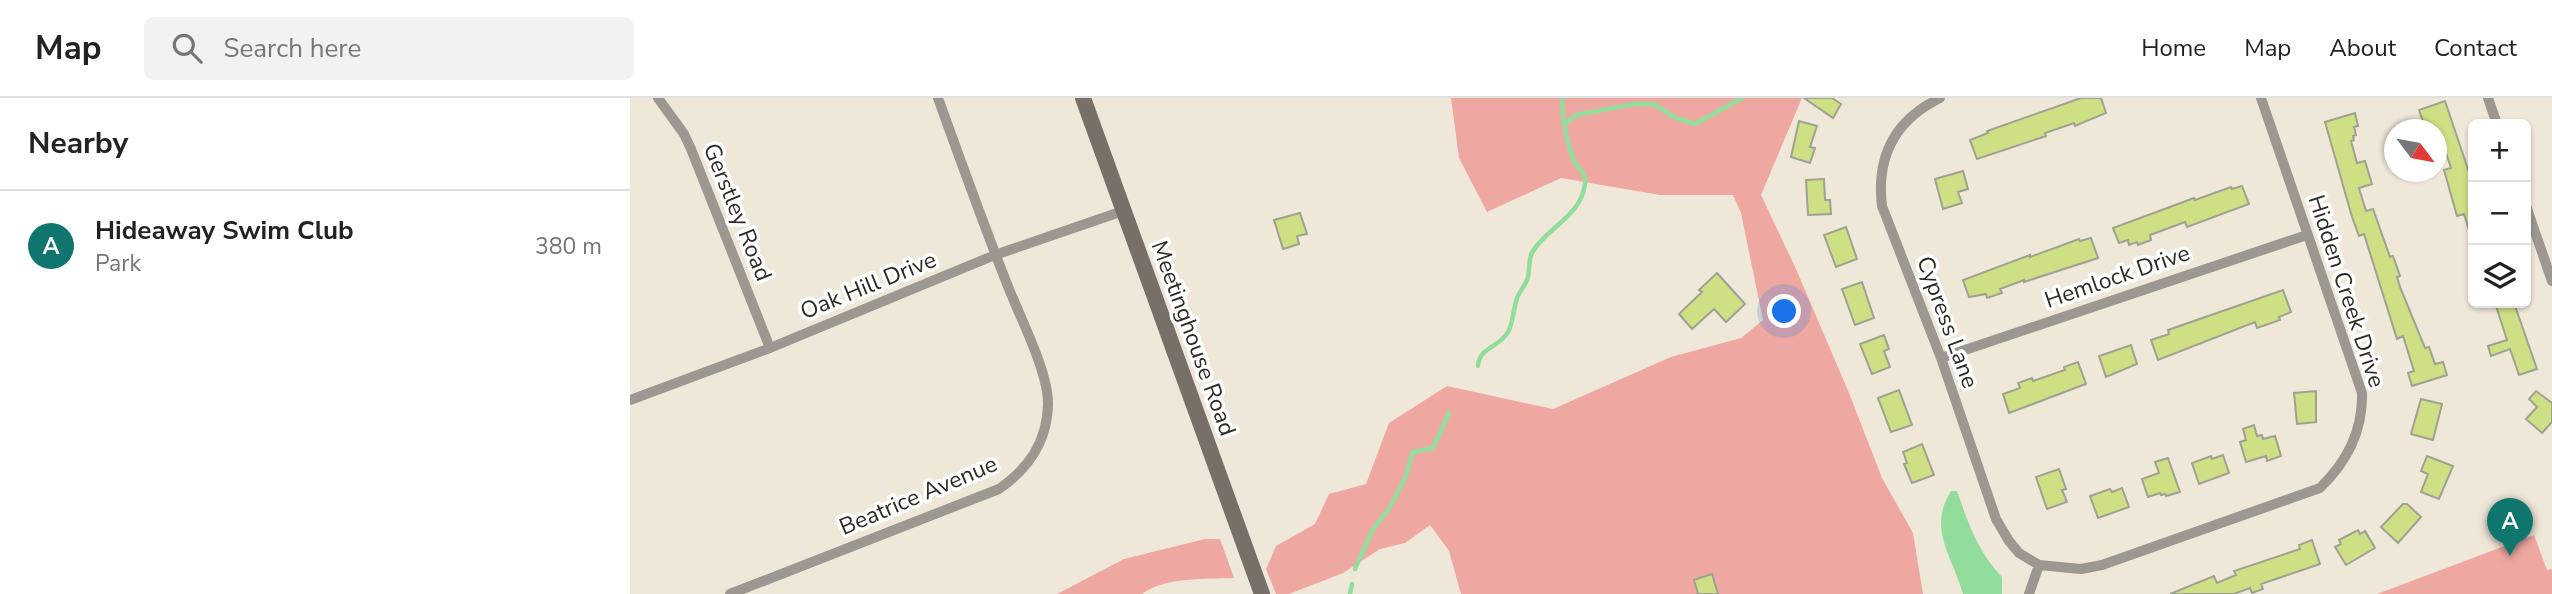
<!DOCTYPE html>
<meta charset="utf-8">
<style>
body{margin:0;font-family:"Nunito Sans",sans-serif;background:#f2f2f2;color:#222}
.controls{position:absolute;right:21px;top:21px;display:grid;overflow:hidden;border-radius:10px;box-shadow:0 2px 5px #0004}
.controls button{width:63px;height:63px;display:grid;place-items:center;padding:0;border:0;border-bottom:2px solid #e0e0e0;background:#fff;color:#222;font:35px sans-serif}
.compass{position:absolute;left:1754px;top:21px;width:63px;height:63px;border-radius:50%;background:#fff;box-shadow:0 2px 5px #0004;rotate:122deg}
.you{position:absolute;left:1155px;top:214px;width:24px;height:24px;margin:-18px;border:5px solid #fff;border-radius:50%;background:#1a73e8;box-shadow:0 0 0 10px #1a73e833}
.badge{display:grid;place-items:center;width:46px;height:46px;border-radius:50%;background:#0f766e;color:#fff;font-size:23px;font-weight:700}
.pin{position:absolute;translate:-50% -58px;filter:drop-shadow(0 2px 4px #0008)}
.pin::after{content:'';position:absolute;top:37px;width:24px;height:21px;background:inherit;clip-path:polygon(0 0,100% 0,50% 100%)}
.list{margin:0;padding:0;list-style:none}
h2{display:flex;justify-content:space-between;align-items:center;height:91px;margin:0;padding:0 28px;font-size:30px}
h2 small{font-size:23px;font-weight:400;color:#767676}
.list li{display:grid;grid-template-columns:46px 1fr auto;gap:21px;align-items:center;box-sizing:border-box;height:112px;padding:0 28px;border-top:2px solid #e0e0e0}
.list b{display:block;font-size:26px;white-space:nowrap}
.list p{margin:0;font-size:23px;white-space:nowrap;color:#767676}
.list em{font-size:23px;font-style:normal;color:#767676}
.icon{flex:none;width:38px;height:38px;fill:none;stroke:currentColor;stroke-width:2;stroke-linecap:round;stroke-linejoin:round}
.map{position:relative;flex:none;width:1922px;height:496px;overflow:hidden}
header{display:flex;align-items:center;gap:42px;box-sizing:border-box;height:98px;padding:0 35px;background:#fff;border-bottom:2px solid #e0e0e0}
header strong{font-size:33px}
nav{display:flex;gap:38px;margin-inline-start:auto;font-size:24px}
.search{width:490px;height:63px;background:#f2f2f2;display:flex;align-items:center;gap:18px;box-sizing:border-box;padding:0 24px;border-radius:10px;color:#767676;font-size:26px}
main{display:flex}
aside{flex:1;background:#fff}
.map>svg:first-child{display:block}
.green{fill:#efa8a1}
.water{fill:#92dd9b}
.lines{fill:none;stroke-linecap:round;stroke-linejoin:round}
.stream{stroke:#92dd9b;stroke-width:4.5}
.building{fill:#cfdf83;stroke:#9ea293;stroke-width:2}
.street{stroke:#9d9792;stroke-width:10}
.secondary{stroke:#796f69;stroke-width:16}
.labels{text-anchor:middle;stroke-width:7;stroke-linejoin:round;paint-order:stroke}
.street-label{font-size:23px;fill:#2d2a24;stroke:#fff}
</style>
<header>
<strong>Map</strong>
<div class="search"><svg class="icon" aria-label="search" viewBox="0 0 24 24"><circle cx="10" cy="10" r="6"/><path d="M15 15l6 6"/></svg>Search here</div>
<nav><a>Home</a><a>Map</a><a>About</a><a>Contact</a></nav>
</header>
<main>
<aside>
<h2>Nearby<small></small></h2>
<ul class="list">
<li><span class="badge">A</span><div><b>Hideaway Swim Club</b><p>Park</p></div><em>380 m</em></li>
</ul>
</aside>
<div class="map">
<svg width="1922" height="496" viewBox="0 0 1922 496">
<rect width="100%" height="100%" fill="#efe8d9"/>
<!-- green -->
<path class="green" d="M821 0H1172L1131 97 1166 171 1219 295 1252 380 1283 435 1293 496H831L819 453 800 427 775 445 750 451 713 475 659 496H646L636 471 646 448 685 426 699 396 736 386 759 325 817 288 923 311 1041 259 1111 240 1133 222 1111 115 1103 97H1030L931 80 857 114 829 60Z
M1904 437 1917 472 1922 471V496H1747Z
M575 441H590L604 480C576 481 534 479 512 496H427L494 461Z"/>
<!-- water -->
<path class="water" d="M1321 393H1327C1338 425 1348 454 1372 479V496H1333C1323 459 1297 431 1321 393Z"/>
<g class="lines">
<!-- stream -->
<path class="stream" d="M936 25 946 17 1004 6H1023L1046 20 1065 26 1112 0
M848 268C849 249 869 250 878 234 884 223 883 209 888 198 891 191 896 187 898 179 900 170 898 160 903 153 918 129 951 118 955 86 957 75 948 72 944 63 937 45 932 20 932 0
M725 471 742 433 760 409 775 380 783 354 803 350 819 315
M720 496 722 486"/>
</g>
<!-- building -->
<path class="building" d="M1174 0H1202L1211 6 1203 20Z
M1451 0H1471L1476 15 1445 28 1444 25 1415 35 1416 38 1347 61 1340 42 1358 35 1357 33Z
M1815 3 1843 86V138L1841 139 1834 116 1827 118 1814 72 1821 70 1811 40 1807 42V32H1796L1789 12Z
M1725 15 1728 28 1724 29 1726 37 1723 38 1724 42 1721 43 1727 65 1735 63 1742 86 1729 90 1736 113 1743 111 1760 159 1763 158 1770 178 1767 179 1770 189 1795 250 1799 249 1805 266 1813 264 1817 277 1782 288 1778 275 1784 273 1773 238 1767 241 1734 136 1729 138 1722 119 1695 24Z
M1169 23 1187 28 1180 49 1185 50 1180 65 1161 59Z
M1333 73 1338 91 1328 94 1332 105 1313 111 1305 81Z
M1194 81 1195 102H1200L1201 116 1178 117 1176 82Z
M1612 88 1619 106 1557 129 1555 124 1520 137 1521 142 1508 147 1507 144 1499 147 1498 142 1489 145 1483 130 1564 100 1565 102 1601 89 1602 91Z
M670 115 677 136 667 138 669 146 653 151 644 122Z
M1216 129 1227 161 1206 169 1194 137Z
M1461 140 1468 160 1394 184V182L1370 191 1372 195 1357 200 1356 196 1339 199 1333 182 1400 157V159L1449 141 1450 143Z
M1087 175 1115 206 1096 224 1084 211 1062 231 1049 216 1072 194 1069 192Z
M1232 184 1244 220 1225 227 1212 191Z
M1653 192 1661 214 1649 219 1650 222 1627 230 1625 224 1528 262 1521 242 1539 236 1538 232Z
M1865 205H1884L1907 271 1889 277 1880 251 1861 258 1858 248 1877 242Z
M1254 237 1259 251 1254 253 1260 269 1242 276 1230 246Z
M1501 247 1507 266 1476 279 1469 258Z
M1448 264 1456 286 1379 315 1373 296 1390 290 1388 285 1402 280 1403 283 1435 272 1434 269Z
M1269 292 1282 327 1261 334 1248 300Z
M1686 293V324L1667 326 1664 295Z
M1906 293 1922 305V324L1912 335 1896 321 1907 309 1899 301Z
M1791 301 1812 306 1803 342 1781 336Z
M1624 327 1627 338 1632 337 1633 341 1645 338 1651 358 1637 363 1636 358 1616 364 1610 344 1616 342 1613 331Z
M1292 346 1304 377 1282 385 1274 366 1277 365 1273 354Z
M1593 357 1599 375 1569 386 1562 365 1581 358 1582 361Z
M1797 358 1823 368 1809 401 1791 394 1798 376 1791 373Z
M1538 360 1550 394 1536 398 1535 396 1531 397 1530 395 1518 399 1512 381 1529 375 1525 364Z
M1429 371 1436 391 1432 392 1437 404 1417 411 1406 379Z
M1492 390 1499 409 1468 420 1460 398 1480 391 1482 394Z
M1773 406H1777L1791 419 1768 445 1751 429Z
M1728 432 1730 436 1735 433 1745 450 1716 467 1705 449 1711 446 1709 442Z
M1682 442 1690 466 1631 486 1633 491 1622 495 1620 490 1604 496H1540L1584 478 1587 485 1606 477 1604 473 1670 451 1669 447Z
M1082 476 1088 496H1068L1064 482Z"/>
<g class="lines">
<!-- street -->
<path class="street" d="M28 0 54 36 61 51 140 250
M1310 0C1265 22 1246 58 1252 108L1311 260 1366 421 1379 443 1389 455 1409 467 1451 471 1472 467 1690 390C1717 364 1733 333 1732 295L1631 0
M1858 0 1867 26
M1896 108 1922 183
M1311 260 1677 137
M0 302 140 250 365 157 493 113
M100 496 369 391C399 370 417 344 418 307 419 276 391 221 379 191 354 128 331 64 308 0
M1399 496 1409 467"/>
<!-- secondary -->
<path class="secondary" d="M453 0 632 496"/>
</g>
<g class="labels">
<!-- street labels -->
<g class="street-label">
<text transform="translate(108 114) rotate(68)" y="8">Gerstley Road</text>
<text transform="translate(1487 178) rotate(-19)" y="8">Hemlock Drive</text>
<text transform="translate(238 187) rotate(-22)" y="8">Oak Hill Drive</text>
<text transform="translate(1717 193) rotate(72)" y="8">Hidden Creek Drive</text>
<text transform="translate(1318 224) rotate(70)" y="8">Cypress Lane</text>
<text transform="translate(564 240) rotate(70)" y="8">Meetinghouse Road</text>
<text transform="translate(288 397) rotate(-23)" y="8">Beatrice Avenue</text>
</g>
</g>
</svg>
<div class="controls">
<button>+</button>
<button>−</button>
<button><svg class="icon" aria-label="layers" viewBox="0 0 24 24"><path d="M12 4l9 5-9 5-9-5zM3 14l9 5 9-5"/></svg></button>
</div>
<svg class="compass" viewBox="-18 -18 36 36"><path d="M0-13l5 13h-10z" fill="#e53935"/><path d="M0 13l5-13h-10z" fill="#767676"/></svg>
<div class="you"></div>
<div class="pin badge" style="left:1880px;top:458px">A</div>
</div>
</main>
